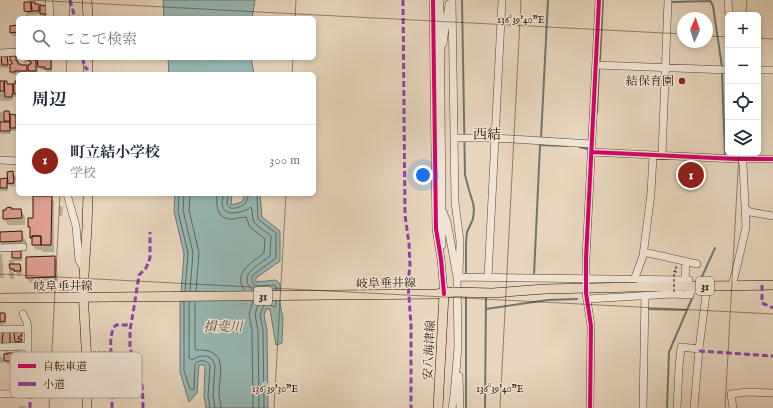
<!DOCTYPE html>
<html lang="ja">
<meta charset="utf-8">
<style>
body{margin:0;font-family:"IM FELL English","Noto Serif JP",serif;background:#f2f2f3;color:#1f2937}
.controls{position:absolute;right:12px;top:12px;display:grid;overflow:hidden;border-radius:6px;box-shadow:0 2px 6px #0003}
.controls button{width:36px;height:36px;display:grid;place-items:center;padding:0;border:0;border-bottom:1px solid #e0e1e3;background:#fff;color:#1f2937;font:20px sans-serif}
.compass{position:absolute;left:677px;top:12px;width:36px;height:36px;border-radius:50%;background:#fff;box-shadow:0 2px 6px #0003;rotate:3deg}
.you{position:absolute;left:423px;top:175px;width:14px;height:14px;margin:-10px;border:3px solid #fff;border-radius:50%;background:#1a73e8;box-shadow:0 0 0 6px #1a73e833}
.badge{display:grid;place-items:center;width:26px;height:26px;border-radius:50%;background:#8f2418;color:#fff;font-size:13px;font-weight:700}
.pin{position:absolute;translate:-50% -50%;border:2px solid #fff;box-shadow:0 1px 4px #0006}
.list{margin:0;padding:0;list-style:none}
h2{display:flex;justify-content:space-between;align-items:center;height:52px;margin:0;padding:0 16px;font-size:17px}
h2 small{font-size:13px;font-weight:400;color:#747a83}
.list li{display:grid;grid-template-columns:26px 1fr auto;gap:12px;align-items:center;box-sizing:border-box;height:72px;padding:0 16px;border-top:1px solid #e0e1e3}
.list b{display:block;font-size:15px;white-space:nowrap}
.list p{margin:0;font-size:13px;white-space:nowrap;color:#747a83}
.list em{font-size:13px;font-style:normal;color:#747a83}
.icon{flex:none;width:22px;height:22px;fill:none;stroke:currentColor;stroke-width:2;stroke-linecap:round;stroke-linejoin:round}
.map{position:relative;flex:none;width:773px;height:408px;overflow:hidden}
.search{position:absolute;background:#fff;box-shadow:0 2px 6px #0003;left:16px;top:16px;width:300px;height:44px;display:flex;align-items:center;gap:10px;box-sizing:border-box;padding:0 14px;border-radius:6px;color:#747a83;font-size:15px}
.panel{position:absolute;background:#fff;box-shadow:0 2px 6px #0003;left:16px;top:72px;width:300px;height:124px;border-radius:6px}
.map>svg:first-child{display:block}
.water{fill:#97b8b4;stroke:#6f766e}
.shadow{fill:#0003}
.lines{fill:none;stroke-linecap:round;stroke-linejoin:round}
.shore{stroke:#65665c;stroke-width:1}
.stream{stroke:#6f766e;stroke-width:2}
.building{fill:#e0a091;stroke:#331404}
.minor-casing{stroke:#604432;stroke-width:8}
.major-casing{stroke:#331404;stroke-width:10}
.path{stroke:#331404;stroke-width:1;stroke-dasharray:3 2;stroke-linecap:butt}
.minor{stroke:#efe4d4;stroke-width:7}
.major{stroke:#e7d5bd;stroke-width:9}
.major-bridge-casing{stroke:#331404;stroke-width:10;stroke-linecap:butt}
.path-bridge{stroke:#331404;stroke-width:1;stroke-dasharray:3 2;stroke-linecap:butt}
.major-bridge{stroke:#e7d5bd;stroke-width:9}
.quiet{stroke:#8e44ad;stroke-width:3;stroke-dasharray:6 3;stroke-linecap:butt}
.cycleway-casing{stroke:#efe4d4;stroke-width:6}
.cycleway{stroke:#d6006c;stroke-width:4}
.ticks{fill:none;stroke:#331404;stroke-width:1;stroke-opacity:0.45}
.poi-dot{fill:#8f2418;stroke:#efe4d4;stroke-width:1.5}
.labels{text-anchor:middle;stroke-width:3;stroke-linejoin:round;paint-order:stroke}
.shield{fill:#efe4d4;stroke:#6b5242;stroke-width:1}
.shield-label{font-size:11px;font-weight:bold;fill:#331404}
.poi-label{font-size:12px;fill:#331404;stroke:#efe4d4;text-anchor:end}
.street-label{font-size:12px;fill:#331404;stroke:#efe4d4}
.water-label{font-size:13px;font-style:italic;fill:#564d42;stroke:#efe4d4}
.quarter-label{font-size:14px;fill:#331404;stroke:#efe4d4}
.key{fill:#efe4d4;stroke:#b7a696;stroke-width:1}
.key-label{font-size:11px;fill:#331404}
.ticks-label{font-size:10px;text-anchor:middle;fill:#331404;stroke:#efe4d4;stroke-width:3;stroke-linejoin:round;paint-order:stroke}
</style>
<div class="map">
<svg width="773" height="408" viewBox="0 0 773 408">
<rect width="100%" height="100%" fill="#e7d5bd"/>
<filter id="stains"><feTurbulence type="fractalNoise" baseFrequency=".005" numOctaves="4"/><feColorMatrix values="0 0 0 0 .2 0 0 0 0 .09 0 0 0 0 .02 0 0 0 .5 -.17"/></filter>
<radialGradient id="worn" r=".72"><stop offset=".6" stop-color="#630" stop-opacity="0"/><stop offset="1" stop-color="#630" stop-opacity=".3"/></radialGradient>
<!-- water -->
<path class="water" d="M163 0H255L252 18H164Z
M168 58H251L254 74H169Z
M175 194H232L231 205 242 202 245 194H260L262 217 280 231V261L256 278V282L276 280 280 284V304L283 319 282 343 276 345 270 310 267 308 264 315 267 330 268 408H206L204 396 205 365H199L197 393 189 402 180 372V306L184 254 174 211Z"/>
<!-- shadow -->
<path class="shadow" d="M25 3H35L36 5H38L41 10 46 7 48 17 43 16 41 14 32 15 28 14 29 18H26L25 14H27L25 11Z
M18 28V45L16 42V36H13L11 33Z
M5 55 9 60V68H0V59H2Z
M16 57 19 65 22 66H26L28 69V74L16 73V75H13L11 72 13 65 11 61Z
M23 58H26L27 63H25Z
M29 58H34V61H36L38 64V74H31L29 71 32 65 29 60Z
M39 58H52V74H46V70H41L39 67Z
M0 82H3L6 86 7 82 8 85H17L18 82V97H13V100H10V101H1L0 99Z
M0 112H2L5 116 9 112 11 115 15 116 17 119V131H11V134H0Z
M12 172 14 176 18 175V185L15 179V186L11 187 9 183Z
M0 180H6L8 183V191H0Z
M51 197 54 202V252H43L42 250H36L33 245V241L31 238V231L29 227V219H34Z
M59 206H62L63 208 62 216H60L59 215Z
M11 210H21L25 217V225H8L4 219Z
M21 232 27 243V251H20L22 255V261H14L15 265H20L21 268 22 274H20V276H18L16 272H14V279H11L9 276V270H11L9 260 14 259 13 252H7L1 242Z
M0 253 2 255V261L3 263V273L4 278H1L0 277Z
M54 257 57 262 58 282 30 283 27 278Z
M0 314H5L6 317V324H3V327H0Z
M0 333H1L4 337 10 333 12 337V333H13L15 338 21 333 23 336V338L21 339 24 343 17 345 14 339V344L5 346 3 342H0Z
M15 350H18L19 354 26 357V363L7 364 5 361V351H7L9 354H16Z
M0 356H1L3 359V363H0Z
M19 406H25L26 408H19Z"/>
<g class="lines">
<!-- shore -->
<path class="shore" d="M179 194 178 211 188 253 185 291
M184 194 183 210 193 253 190 291
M190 194 189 210 199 253 196 291
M217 194C216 206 217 220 233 219 237 219 241 217 246 217L250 227 265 239 264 253C252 263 233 271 244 290
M223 194C223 198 221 203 223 207 226 216 239 213 246 210 248 209 249 208 251 207 253 211 252 216 253 220 256 227 266 231 271 236L270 256C263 262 246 270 247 280 247 285 250 288 254 290
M228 194C228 197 227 201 227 204 229 212 240 207 245 204L248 197V194
M257 194 258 219 276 233V258L253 275C251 279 252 284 256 286L275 285 276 286V290
M184 302V371L190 389 192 390 194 389 195 364C199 359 208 360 210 366L208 396 210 408
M189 302V358L192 360C200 354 213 354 215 366L213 396 215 408
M195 302V349L197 350C228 349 220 371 219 393 219 398 221 403 221 408
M253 408 252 331 249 314 253 301
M259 408 258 331 255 314 258 305 261 301
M264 408 263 330 260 315 264 305 268 304 275 307 276 306V301"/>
<!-- stream -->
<path class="stream" d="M462 0 465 175 469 190 473 203 474 209 473 219 467 232 466 243V276
M710 0 713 6 722 67
M671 2 710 1
M600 60 603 0
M722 73 725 154
M597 113 599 69
M541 138 548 0
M579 147 588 149
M533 275H534L540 145 567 146
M700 281 715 248
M466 294V408
M486 309 548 300 577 299
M647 309 687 310
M485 408 486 296
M667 408 669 352 693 296"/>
</g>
<!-- building -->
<path class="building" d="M24 2H31V12L24 11Z
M31 2H35V4H39V11H32Z
M40 5 47 6V14H40Z
M18 25V32L10 33V26Z
M1 54H5V57L7 56 8 65H2Z
M10 56H16V61H18V64H21V65H27V71H15V72H10V64H12V61H10Z
M28 58H33V60H36V71H28V65H29V64H31V61H28Z
M37 58H51V69H45V67H38Z
M0 81H4V91H0Z
M4 81H7V84H13V94H12V97H5Z
M15 81H18V95V94H14L13 84H15Z
M4 111H9L10 121H4Z
M10 114 16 115V128H10Z
M0 122H10V131H0Z
M13 171 14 183 8 184 7 172Z
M7 178V188H0V179Z
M33 196H52L51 245H41V236H32V238H30V227H28V218H33Z
M11 207V209H21L22 218 3 219V210H6V208Z
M22 231V241L0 242V232Z
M32 236H41V245H32Z
M12 251H21V258H12Z
M55 256V277L26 278V257Z
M9 264H20L21 271H14V269H10Z
M0 313H5V321L0 322Z
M3 332H10V344L2 343Z
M14 332H22V336H19L18 339H22V341L15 342Z
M8 353H14V361H4V354H8Z"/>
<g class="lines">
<!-- minor casing -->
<g class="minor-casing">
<path id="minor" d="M49 0 50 18
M433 0 436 229 441 259 444 294
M440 0 442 210V245
M452 0 455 202 460 241 459 275 457 277
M728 0 729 15
M443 44 444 36 449 4
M0 53 18 52
M596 65 728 70
M758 70H773
M454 138H494L592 144
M592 152 736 159H773
M662 155 668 0
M0 160 18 161
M67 194 76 226 79 260 84 269
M746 209 750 212 773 216
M443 212 447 222 457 277 458 347 454 395 452 408
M0 248 23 247
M644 252 697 264
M457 277 689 280V286
M488 277 502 0
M634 280 643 256 651 193 653 156
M685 280 686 262
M732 286 738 262 746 227 743 164 740 153
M587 299 673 294 690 295V290H698
M0 329H28
M0 347 28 346
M459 376 460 408
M0 394 30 393V362L28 357V329L27 322 23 314
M590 408 591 326 586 293V258L599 0
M643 408 645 296
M677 408 679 367 681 347 699 349
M694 408 699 349 707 286
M733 408 731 394 748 392 773 393"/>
</g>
<!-- major casing -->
<g class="major-casing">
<path id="major" d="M87 0 88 18
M88 74V58
M637 287 773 285
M0 298 436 294 454 292
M87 408V364L83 291 87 228 88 194
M438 408 444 294"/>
</g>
<!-- path -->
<path class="path" d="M676 266V273
M93 352H111"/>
<!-- minor -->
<use href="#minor" class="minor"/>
<!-- major -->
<use href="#major" class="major"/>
<!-- major-bridge casing -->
<g class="major-bridge-casing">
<path id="major-bridge" d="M454 292 492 293 545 289 637 287"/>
</g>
<!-- path-bridge -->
<path class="path-bridge" d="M674 292V271H676"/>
<!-- major-bridge -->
<use href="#major-bridge" class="major-bridge"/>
<!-- quiet -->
<path class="quiet" d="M70 0 75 18
M403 0 405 215 409 244 410 265 408 283 411 325V408
M83 58 84 66 88 70
M762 285V303L773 308
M699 351 773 356
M30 393V408
M112 408C112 395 113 383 113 370 112 358 107 334 116 325H131
M143 408V401L142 385 130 348V330L134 307 139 275 146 268 150 258V232"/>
<!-- cycleway casing -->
<g class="cycleway-casing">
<path id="cycleway" d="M433 0 436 229 441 259 444 294
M592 152 736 159H773
M590 408 591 326 586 293V258L599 0"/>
</g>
<!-- cycleway -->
<use href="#cycleway" class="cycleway"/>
</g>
<!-- ticks -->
<path class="ticks" d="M29 0 683 34M746 15 747 0M69 18 70 0M295 18 296 0M707 36 728 37M758 38 773 39M66 74 67 58M292 74 293 58M0 274 773 314M49 408 60 194M274 408 286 194M500 408 521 0M725 408 739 153"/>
<!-- markers -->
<circle class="poi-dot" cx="682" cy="81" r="4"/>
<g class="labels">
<!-- shield labels -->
<g class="shield">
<rect x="696" y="277" width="18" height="18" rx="3"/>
<rect x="254" y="287" width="18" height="18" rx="3"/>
</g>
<g class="shield-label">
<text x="705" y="290">31</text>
<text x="263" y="300">31</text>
</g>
<!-- poi labels -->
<g class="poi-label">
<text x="674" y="85">結保育園</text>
</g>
<!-- street labels -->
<g class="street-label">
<text transform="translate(386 283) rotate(-1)" y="4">岐阜垂井線</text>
<text x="63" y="290">岐阜垂井線</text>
<text transform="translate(429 350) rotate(-87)" y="4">安八海津線</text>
</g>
<!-- water labels -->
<g class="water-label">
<text x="223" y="331">揖斐川</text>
</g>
<!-- quarter labels -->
<g class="quarter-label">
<text x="487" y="139">西結</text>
</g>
</g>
<!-- legend -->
<rect x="10" y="352" width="132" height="46" rx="6" class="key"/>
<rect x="18" y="364" width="18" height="4" fill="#d6006c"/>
<rect x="18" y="382" width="18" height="4" fill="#8e44ad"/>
<g class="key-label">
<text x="43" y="370">自転車道</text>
<text x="43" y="388">小道</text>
</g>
<g class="ticks-label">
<text x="521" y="23">136°39'40"E</text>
<text x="275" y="392">136°39'30"E</text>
<text x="500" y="392">136°39'40"E</text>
</g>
<rect width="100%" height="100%" filter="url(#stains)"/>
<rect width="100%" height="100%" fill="url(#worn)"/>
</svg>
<div class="controls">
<button>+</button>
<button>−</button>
<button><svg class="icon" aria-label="locate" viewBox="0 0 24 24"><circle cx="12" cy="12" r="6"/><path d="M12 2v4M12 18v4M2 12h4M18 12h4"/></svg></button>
<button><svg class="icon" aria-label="layers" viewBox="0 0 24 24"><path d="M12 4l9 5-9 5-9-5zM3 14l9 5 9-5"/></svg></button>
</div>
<svg class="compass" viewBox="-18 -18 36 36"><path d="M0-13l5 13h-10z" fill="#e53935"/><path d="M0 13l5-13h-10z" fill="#747a83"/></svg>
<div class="you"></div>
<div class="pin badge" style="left:691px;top:175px">1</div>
<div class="search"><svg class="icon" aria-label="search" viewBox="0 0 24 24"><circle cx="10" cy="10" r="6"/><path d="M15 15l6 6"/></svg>ここで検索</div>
<section class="panel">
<h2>周辺<small></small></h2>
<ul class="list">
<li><span class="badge">1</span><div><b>町立結小学校</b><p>学校</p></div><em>300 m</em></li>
</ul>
</section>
</div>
